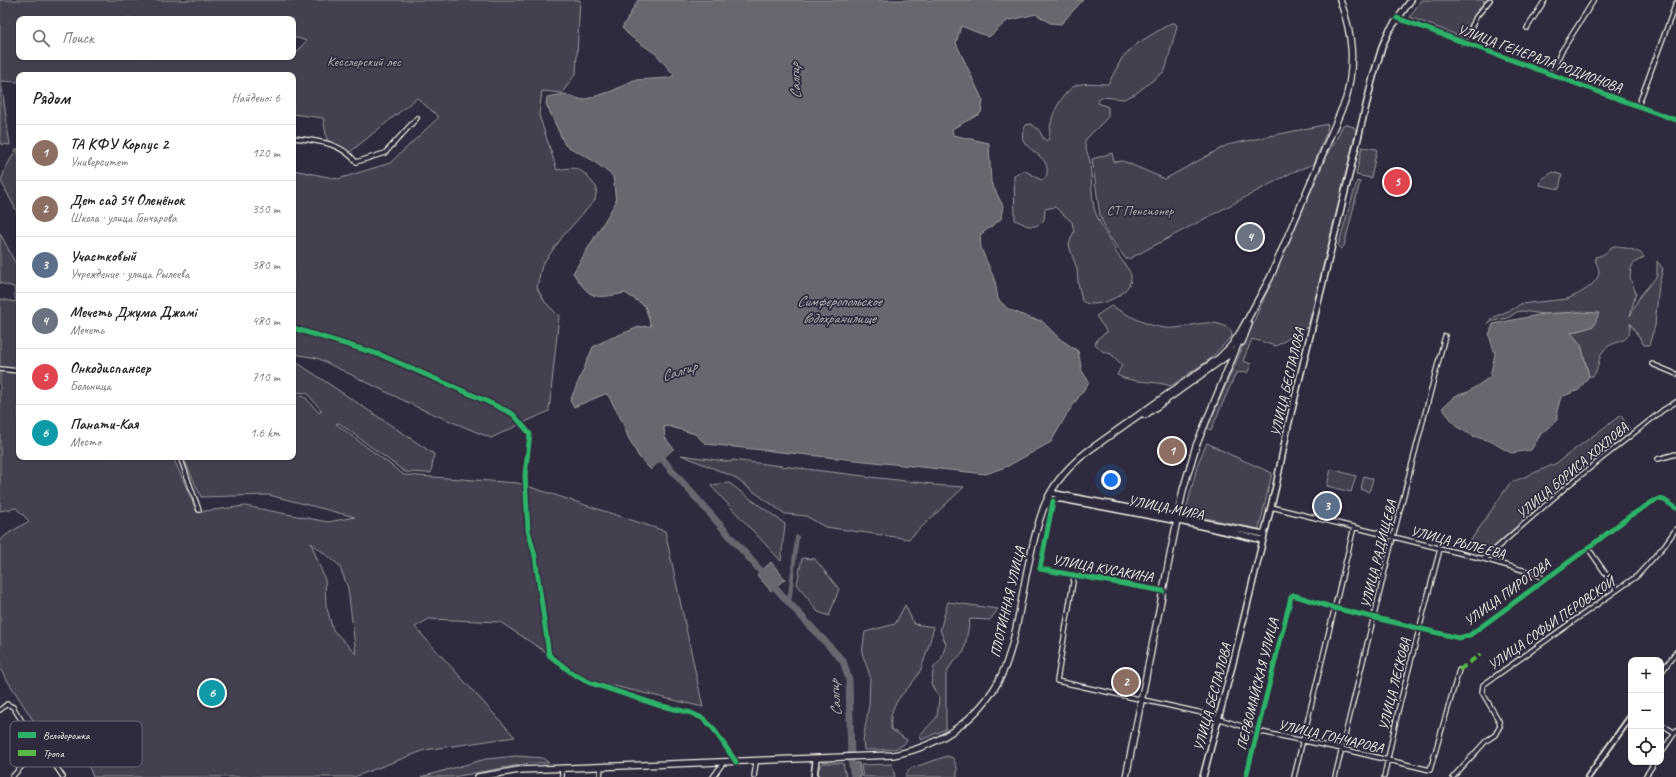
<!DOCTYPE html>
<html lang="ru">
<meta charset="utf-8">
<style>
body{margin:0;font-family:Caveat,sans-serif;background:#f2f2f2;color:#222}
.controls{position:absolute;right:12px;bottom:12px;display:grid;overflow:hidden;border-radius:8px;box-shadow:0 1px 3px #0004}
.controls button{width:36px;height:36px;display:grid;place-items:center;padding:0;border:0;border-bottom:1px solid #e0e0e0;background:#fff;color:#222;font:20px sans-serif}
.you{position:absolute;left:1111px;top:480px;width:14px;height:14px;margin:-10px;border:3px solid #fff;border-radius:50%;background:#1a73e8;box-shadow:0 0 0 6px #1a73e833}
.badge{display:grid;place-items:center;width:26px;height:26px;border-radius:50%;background:#85585c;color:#fff;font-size:13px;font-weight:700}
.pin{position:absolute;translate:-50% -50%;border:2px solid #fff;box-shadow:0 1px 4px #0006}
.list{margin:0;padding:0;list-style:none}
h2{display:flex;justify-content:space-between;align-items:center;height:52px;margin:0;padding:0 16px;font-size:17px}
h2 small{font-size:13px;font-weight:400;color:#767676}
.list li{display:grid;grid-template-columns:26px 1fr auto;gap:12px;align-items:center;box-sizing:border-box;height:56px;padding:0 16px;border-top:1px solid #e0e0e0}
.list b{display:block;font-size:15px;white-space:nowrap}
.list p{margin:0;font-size:13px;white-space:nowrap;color:#767676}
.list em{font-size:13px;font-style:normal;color:#767676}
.icon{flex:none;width:22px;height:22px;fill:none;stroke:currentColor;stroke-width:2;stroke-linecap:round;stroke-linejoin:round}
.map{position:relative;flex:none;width:1676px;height:777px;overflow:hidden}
.search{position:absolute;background:#fff;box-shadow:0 1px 3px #0004;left:16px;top:16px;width:280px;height:44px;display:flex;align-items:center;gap:10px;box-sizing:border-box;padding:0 14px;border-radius:8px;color:#767676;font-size:15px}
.panel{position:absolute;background:#fff;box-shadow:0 1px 3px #0004;left:16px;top:72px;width:280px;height:388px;border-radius:8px}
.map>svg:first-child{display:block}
.green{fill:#454050;stroke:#9c989c;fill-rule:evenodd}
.water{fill:#6a6670;stroke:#a19ea0}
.pier{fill:#2f2a3d}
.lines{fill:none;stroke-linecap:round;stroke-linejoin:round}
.canal{stroke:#6a6670;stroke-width:4}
.river{stroke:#6a6670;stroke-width:7}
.minor-casing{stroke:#f4f1e8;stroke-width:6}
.tertiary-casing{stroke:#f4f1e8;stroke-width:8}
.secondary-casing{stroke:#f4f1e8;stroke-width:8}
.primary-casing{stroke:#f4f1e8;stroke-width:8}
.minor{stroke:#2f2a3d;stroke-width:3.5}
.tertiary{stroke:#2f2a3d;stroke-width:4.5}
.secondary{stroke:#2f2a3d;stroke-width:5}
.primary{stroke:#2f2a3d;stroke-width:5.5}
.quiet{stroke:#58b947;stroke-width:4;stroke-dasharray:8 4;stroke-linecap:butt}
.cycleway-casing{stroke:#2f2a3d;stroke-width:8}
.cycleway{stroke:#2db169;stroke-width:5}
.labels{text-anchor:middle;stroke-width:3.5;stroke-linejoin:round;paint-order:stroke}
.street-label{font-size:14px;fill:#f4f1e8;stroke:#2f2a3d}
.park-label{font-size:14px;fill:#b7b3b3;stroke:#2f2a3d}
.water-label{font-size:15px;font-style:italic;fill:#b6b2b2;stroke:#2f2a3d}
.key{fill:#2f2a3d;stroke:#6a6670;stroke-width:1}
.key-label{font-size:11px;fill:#f4f1e8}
</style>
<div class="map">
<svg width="1676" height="777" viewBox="0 0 1676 777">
<rect width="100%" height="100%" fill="#2f2a3d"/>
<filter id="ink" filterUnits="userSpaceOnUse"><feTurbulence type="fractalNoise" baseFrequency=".025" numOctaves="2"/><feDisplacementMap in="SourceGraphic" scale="8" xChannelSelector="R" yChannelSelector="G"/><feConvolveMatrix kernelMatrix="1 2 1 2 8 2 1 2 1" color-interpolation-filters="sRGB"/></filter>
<g filter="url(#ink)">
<!-- green -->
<path class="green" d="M0 0H580L576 73 562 93 542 91 539 115 557 170C581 165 582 170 597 188L595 200 563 236 542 265 537 288 545 302 559 316 549 411 491 438 419 408 317 358 293 354V170L338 179 390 163 439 117 417 98 350 152 327 140 323 118 293 114V75H19V82L1 81 10 145 0 144ZM19 19H293V38H298L306 41 292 58 273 60 268 57H19Z
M1421 0H1485L1462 37 1410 17Z
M1171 23H1175L1177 26 1165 71 1135 94 1124 99 1102 97 1098 99V103L1108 107V117L1087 138 1085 141C1084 148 1089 155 1090 162 1092 177 1091 193 1094 208 1097 220 1110 240 1116 252 1119 257 1131 272 1131 275 1134 294 1096 311 1082 301L1078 282 1077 269 1070 249 1069 244 1074 231 1072 222 1055 207 1045 209 1044 220 1036 226H1028L1015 220 1014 176 1024 170 1041 180 1045 179C1058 151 1009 152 1026 125L1031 124 1039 130 1043 138 1047 141C1051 136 1049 129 1051 123 1053 111 1065 89 1077 85 1087 82 1098 84 1108 84L1122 58 1138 43Z
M1328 124 1327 131 1314 164 1293 172 1129 259H1126L1109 236 1100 216 1092 159 1112 153 1114 162 1123 161 1165 179 1227 145Z
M1345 124 1354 127 1356 132 1308 327 1276 346 1252 339 1243 361 1251 364 1248 372 1236 373 1211 430 1207 428 1331 146H1333L1343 125Z
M1362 147 1377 149 1371 178 1356 175Z
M17 148 19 160V213L18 214 1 181 5 169Z
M1553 172 1562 175 1559 189 1540 185 1542 179Z
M1357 181 1360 182 1344 246 1341 249 1338 246Z
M0 233 19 270V457H173L197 512 245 506 328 522 355 517 269 495 201 497 183 457H293V395L305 397 319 413 322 411 307 393 293 392V360L434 454 431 473 405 472 339 423 336 424 404 475 518 483 665 531 703 707 588 680 500 622 429 619 415 627 515 737 425 750 354 777H93L74 730 53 751 0 669V540L9 533 29 521 16 508 0 511V299L16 302 14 287 0 283ZM311 543 339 565 348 588 356 654 333 630 326 605 325 580Z
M1614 247C1622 247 1640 249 1644 257L1633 264 1631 268 1630 278 1636 293 1630 316 1640 296 1657 276V261L1663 269 1659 284 1655 326 1649 345H1644L1630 323C1632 346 1615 338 1604 350 1598 357 1599 369 1593 376H1589L1581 345 1571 333 1594 326 1580 312 1543 314 1522 311 1517 312 1508 318 1493 321 1487 324 1492 318 1515 308 1520 304 1567 299C1577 295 1598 285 1599 272 1599 267 1595 262 1595 257 1607 255 1605 251 1614 247Z
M1111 306C1128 315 1146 326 1166 328 1189 330 1210 314 1231 330L1232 336 1210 359 1171 386C1153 380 1134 384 1117 375L1122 365 1111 354 1102 351 1095 344 1098 338 1107 332 1096 316Z
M1621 415 1631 432 1527 517 1488 552 1467 546 1510 483 1555 464Z
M1207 443 1229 454 1272 473 1259 529 1185 514 1198 463Z
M681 455 731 462 732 460 864 476 869 478 870 477 933 484V485L964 487 909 539 825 527 806 516 785 514 732 476Z
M1331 469 1356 476 1351 492 1327 486Z
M1364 476 1373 479 1369 492 1361 489Z
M729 483 785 524 781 561 710 485Z
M802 558 815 559 839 589 829 616 818 612 797 584Z
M948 602 998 609 990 620 970 619 964 652 953 662 946 674V729L921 740 920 735 937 717 939 698 931 684 934 667 941 660 946 644 940 630Z
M905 605 914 624 934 627C930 641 926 656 921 669 910 693 888 697 891 729L907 740C901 753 877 749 864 750L863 740 869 705 870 676 862 653 865 632 895 624Z
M516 756 543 758 549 763H530L453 777H421L486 759Z
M947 756 953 758 957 768V777H905L909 769Z
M822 763H843L846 777H818V770Z
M892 764 895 777H863L861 765Z"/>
<!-- water -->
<path class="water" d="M638 0H1083L1061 24 1050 23 1036 14 1007 21 989 37 961 26 956 43 983 101 981 113 952 129 953 135 989 143 991 182 1003 206 1001 219 980 235 981 248 995 281 998 299 1008 309 1030 318 1042 321 1060 339 1078 351 1082 371 1089 382 1067 414 1051 442 1008 466 986 474 706 444 695 434 668 426 664 427 665 438 674 449 651 470 639 457 628 437 622 421 608 395 605 394 574 407 570 401 593 347 606 340 639 327 651 326 645 306 625 293C594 299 591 300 573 273L616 202 613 176 592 160 565 145 546 104 547 97 564 94 583 100 612 91 634 80 669 78 674 75 656 54 630 36 622 28Z
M1580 312 1599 313 1594 326 1571 333 1581 345 1589 376 1579 390 1561 397 1557 411V420L1541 434 1531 450 1511 453 1490 441 1473 436 1457 427 1442 408 1455 396 1468 392 1490 377 1495 354 1489 335 1493 324 1543 314Z
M771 562 785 579 771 591 757 575Z
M848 763H859L861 777H856L853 769Z"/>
<!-- pier -->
<path class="pier" d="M674 449 675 451 652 472 651 470Z"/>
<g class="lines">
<!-- canal -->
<path class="canal" d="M789 603 797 537"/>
<!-- river -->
<path class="river" d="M658 453 668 466 789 603 843 661 849 680 851 760 854 777"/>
<!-- minor casing -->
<g class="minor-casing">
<path id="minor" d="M1397 18 1676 120
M1527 28 1545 0
M1462 43 1468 35 1476 17 1490 0
M1551 75 1561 52 1594 0
M1638 106 1676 3
M293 138C317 141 341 142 356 162L385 153 417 118
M293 328 381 355 486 401 513 414 530 434 525 475 528 530 535 556 549 655 572 673 588 682 658 705 691 713 704 719 713 728 736 762
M1652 364 1676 374
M0 369 19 371
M180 457 199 510
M1658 459 1676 454
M1053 501 1040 569 1163 591
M1271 507 1484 559 1537 574 1545 580
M1588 548 1617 590
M1484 559 1566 487 1663 410 1676 402
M1074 576 1057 681 1198 712 1257 731 1342 749 1430 770 1459 670
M1661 673 1676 652
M0 710 7 704 13 707 39 748 53 762 63 777
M1661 724 1675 733
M1661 753 1676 731
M562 768V777
M12 777 39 748
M600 777 601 767
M713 777 723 763
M754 777 756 762
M1246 777 1291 597 1293 595 1334 608 1459 638 1470 635 1588 548 1630 516 1652 502 1659 499 1664 500 1676 508
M1294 777 1354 527
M1335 777 1393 537 1445 336
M1384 777 1398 711 1440 549
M1453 777 1486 741 1495 735 1500 726 1499 721 1482 692 1483 685 1637 576 1664 546 1676 529
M1645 777 1655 762"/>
</g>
<!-- tertiary casing -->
<g class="tertiary-casing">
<path id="tertiary" d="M1588 777 1631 716"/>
</g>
<!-- secondary casing -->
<g class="secondary-casing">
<path id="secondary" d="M1051 493 1264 534
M1044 507 1056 499H1062L1188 523 1263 540
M814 777 816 760
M1203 777 1234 659 1276 486 1288 426 1373 77 1383 44 1389 31 1411 0"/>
</g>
<!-- primary casing -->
<g class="primary-casing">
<path id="primary" d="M1242 342 1249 324
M1145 415 1234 351
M478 777 519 770 893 755C942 746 986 715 1005 667 1017 635 1021 599 1028 566 1033 545 1037 522 1046 502 1055 481 1070 465 1088 451L1219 358 1231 346 1241 331 1270 278 1346 99C1355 63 1353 35 1340 0
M1126 777 1183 490 1196 446 1241 337"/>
</g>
<!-- minor -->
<use href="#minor" class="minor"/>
<!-- tertiary -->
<use href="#tertiary" class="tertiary"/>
<!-- secondary -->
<use href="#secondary" class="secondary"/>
<!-- primary -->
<use href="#primary" class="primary"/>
<!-- quiet -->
<path class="quiet" d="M1459 670 1481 654"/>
<!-- cycleway casing -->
<g class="cycleway-casing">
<path id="cycleway" d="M1397 18 1676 120
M293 328 381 355 486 401 513 414 530 434 525 475 528 530 535 556 549 655 572 673 588 682 658 705 691 713 704 719 713 728 736 762
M1053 501 1040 569 1163 591
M1246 777 1291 597 1293 595 1334 608 1459 638 1470 635 1588 548 1630 516 1652 502 1659 499 1664 500 1676 508"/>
</g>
<!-- cycleway -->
<use href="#cycleway" class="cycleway"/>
</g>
</g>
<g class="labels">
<!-- street labels -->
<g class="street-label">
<text transform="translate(1540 58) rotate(20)" y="5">УЛИЦА ГЕНЕРАЛА РОДИОНОВА</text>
<text transform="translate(1287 382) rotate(-77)" y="5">УЛИЦА БЕСПАЛОВА</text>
<text transform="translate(1572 470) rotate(-40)" y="5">УЛИЦА БОРИСА ХОХЛОВА</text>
<text transform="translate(1166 507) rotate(11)" y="5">УЛИЦА МИРА</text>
<text transform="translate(1458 542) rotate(14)" y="5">УЛИЦА РЫЛЕЕВА</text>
<text transform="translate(1378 554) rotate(-76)" y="5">УЛИЦА РАДИЩЕВА</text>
<text transform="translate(1103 568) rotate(10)" y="5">УЛИЦА КУСАКИНА</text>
<text transform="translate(1507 592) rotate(-36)" y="5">УЛИЦА ПИРОГОВА</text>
<text transform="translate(1007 602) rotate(-77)" y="5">ПЛОТИННАЯ УЛИЦА</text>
<text transform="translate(1551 623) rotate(-35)" y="5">УЛИЦА СОФЬИ ПЕРОВСКОЙ</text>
<text transform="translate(1257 684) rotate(-76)" y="5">ПЕРВОМАЙСКАЯ УЛИЦА</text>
<text transform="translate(1394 684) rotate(-76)" y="5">УЛИЦА ЛЕСКОВА</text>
<text transform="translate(1212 697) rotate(-75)" y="5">УЛИЦА БЕСПАЛОВА</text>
<text transform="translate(1331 736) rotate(13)" y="5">УЛИЦА ГОНЧАРОВА</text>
</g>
<!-- park labels -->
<g class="park-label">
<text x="364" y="66">Кесслерский лес</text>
<text x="1140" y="215">СТ Пенсионер</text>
</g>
<!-- water labels -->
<g class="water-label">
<text transform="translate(795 81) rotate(-92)" y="5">Салгир</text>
<text x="839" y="306">Симферопольское<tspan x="839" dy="17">водохранилище</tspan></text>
<text transform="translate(679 371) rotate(-18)" y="5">Салгир</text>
<text transform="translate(835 698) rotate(-94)" y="5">Салгир</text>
</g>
</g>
<!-- legend -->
<rect x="10" y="721" width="132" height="46" rx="6" class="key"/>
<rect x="18" y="732" width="18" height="6" fill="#2db169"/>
<rect x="18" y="750" width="18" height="6" fill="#58b947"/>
<g class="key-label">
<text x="43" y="739">Велодорожка</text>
<text x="43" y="757">Тропа</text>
</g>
</svg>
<div class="controls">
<button>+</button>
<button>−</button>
<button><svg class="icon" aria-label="locate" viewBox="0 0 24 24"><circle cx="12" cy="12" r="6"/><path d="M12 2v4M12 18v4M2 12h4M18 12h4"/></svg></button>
</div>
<div class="you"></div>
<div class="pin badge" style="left:1172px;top:451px;background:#8d6e63">1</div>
<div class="pin badge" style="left:1126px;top:682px;background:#8d6e63">2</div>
<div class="pin badge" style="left:1327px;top:506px;background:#5c6f8a">3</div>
<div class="pin badge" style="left:1250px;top:237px;background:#6b7280">4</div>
<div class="pin badge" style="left:1397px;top:182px;background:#e0444e">5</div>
<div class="pin badge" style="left:212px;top:693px;background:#0f9aa8">6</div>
<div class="search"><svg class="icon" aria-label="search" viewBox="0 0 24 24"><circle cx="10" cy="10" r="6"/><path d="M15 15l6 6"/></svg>Поиск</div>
<section class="panel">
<h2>Рядом<small>Найдено: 6</small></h2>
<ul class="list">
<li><span class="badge" style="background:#8d6e63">1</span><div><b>ТА КФУ Корпус 2</b><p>Университет</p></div><em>120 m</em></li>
<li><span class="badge" style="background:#8d6e63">2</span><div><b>Дет сад 54 Оленёнок</b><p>Школа · улица Гончарова</p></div><em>350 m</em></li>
<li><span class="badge" style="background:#5c6f8a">3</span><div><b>Участковый</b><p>Учреждение · улица Рылеева</p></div><em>380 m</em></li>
<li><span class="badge" style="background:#6b7280">4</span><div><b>Мечеть Джума Джамі</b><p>Мечеть</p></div><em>480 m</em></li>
<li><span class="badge" style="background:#e0444e">5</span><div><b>Онкодиспансер</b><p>Больница</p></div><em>710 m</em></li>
<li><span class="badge" style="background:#0f9aa8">6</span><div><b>Панати-Кая</b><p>Место</p></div><em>1.6 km</em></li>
</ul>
</section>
</div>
